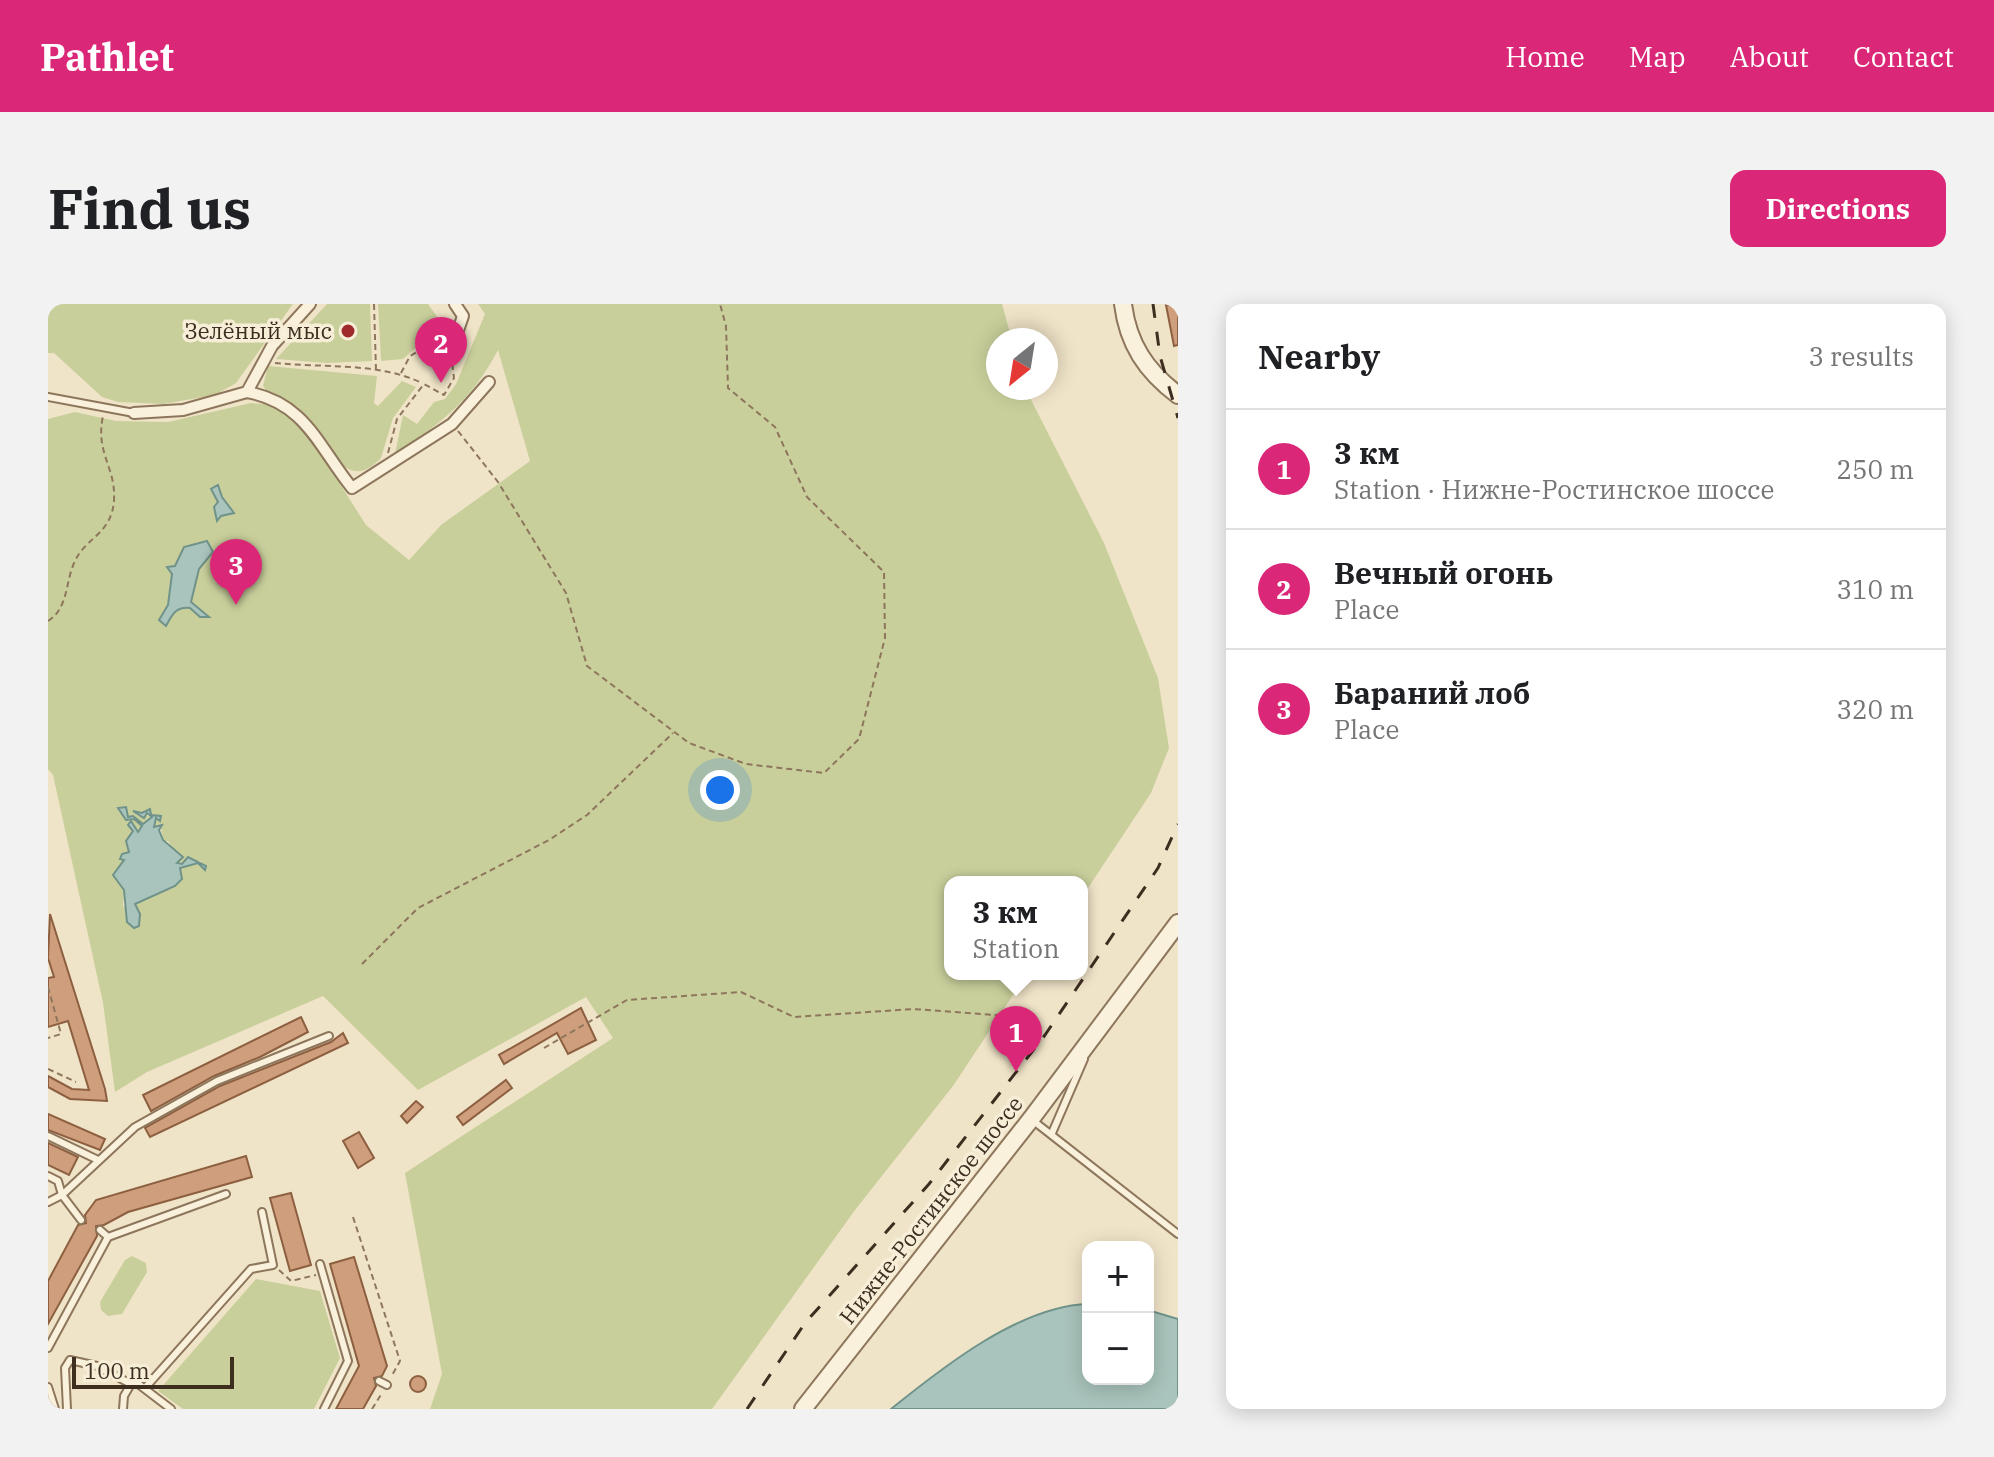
<!DOCTYPE html>
<meta charset="utf-8">
<style>
body{margin:0;font-family:"IBM Plex Serif",serif;background:#f2f2f2;color:#202124}
.controls{position:absolute;right:24px;bottom:24px;display:grid;overflow:hidden;border-radius:16px;box-shadow:0 4px 20px #0003}
.controls button{width:72px;height:72px;display:grid;place-items:center;padding:0;border:0;border-bottom:2px solid #e0e0e0;background:#fff;color:#202124;font:40px sans-serif}
.compass{position:absolute;left:938px;top:24px;width:72px;height:72px;border-radius:50%;background:#fff;box-shadow:0 4px 20px #0003;rotate:210deg}
.scale{position:absolute;left:24px;bottom:20px;width:162px;box-sizing:border-box;padding-left:8px;border:4px solid #3d2e20;border-top:0;font-size:22px;line-height:28px;white-space:nowrap;color:#3d2e20;-webkit-text-stroke:6px #f7eed8;paint-order:stroke}
.you{position:absolute;left:672px;top:486px;width:28px;height:28px;margin:-20px;border:6px solid #fff;border-radius:50%;background:#1a73e8;box-shadow:0 0 0 12px #1a73e833}
.badge{display:grid;place-items:center;width:52px;height:52px;border-radius:50%;background:#db2777;color:#fff;font-size:26px;font-weight:700}
.pin{position:absolute;translate:-50% -66px;filter:drop-shadow(0 2px 4px #0008)}
.pin::after{content:'';position:absolute;top:42px;width:28px;height:24px;background:inherit;clip-path:polygon(0 0,100% 0,50% 100%)}
.popup{position:absolute;left:896px;top:572px;width:144px;height:104px;box-sizing:border-box;display:grid;place-content:center;border-radius:16px;background:#fff;filter:drop-shadow(0 2px 6px #0005);font-size:26px;white-space:nowrap;color:#757577}
.popup b{font-size:30px;color:#202124}
.popup::after{content:'';position:absolute;left:50%;top:100%;margin-left:-16px;border:16px solid transparent;border-top-color:#fff}
.list{margin:0;padding:0;list-style:none}
h2{display:flex;justify-content:space-between;align-items:center;height:104px;margin:0;padding:0 32px;font-size:34px}
h2 small{font-size:26px;font-weight:400;color:#757577}
.list li{display:grid;grid-template-columns:52px 1fr auto;gap:24px;align-items:center;box-sizing:border-box;height:120px;padding:0 32px;border-top:2px solid #e0e0e0}
.list b{display:block;font-size:30px;white-space:nowrap}
.list p{margin:0;font-size:26px;white-space:nowrap;color:#757577}
.list em{font-size:26px;font-style:normal;color:#757577}
.map{position:relative;flex:none;width:1130px;height:1105px;overflow:hidden;border-radius:16px}
header{display:flex;align-items:center;gap:48px;box-sizing:border-box;height:112px;padding:0 40px;background:#db2777;color:#fff}
header strong{font-size:38px}
nav{display:flex;gap:44px;margin-inline-start:auto;font-size:28px}
.intro{display:flex;align-items:center;justify-content:space-between;box-sizing:border-box;height:192px;padding:0 48px}
h1{margin:0;font-size:56px}
.button{padding:20px 36px;border-radius:16px;background:#db2777;color:#fff;font-size:28px;font-weight:700}
main{display:flex;gap:48px;padding:0 48px}
aside{flex:1;background:#fff;border-radius:16px;box-shadow:0 4px 20px #0003}
.map>svg:first-child{display:block}
.green{fill:#c9cf9b;fill-rule:evenodd}
.water{fill:#a9c4bc;stroke:#6f938a;stroke-width:2}
.building{fill:#cf9f7d;stroke:#8d5f41;stroke-width:2}
.lines{fill:none;stroke-linecap:round;stroke-linejoin:round}
.service-casing{stroke:#8d765c;stroke-width:10}
.pedestrian-casing{stroke:#8d765c;stroke-width:14}
.tertiary-casing{stroke:#8d765c;stroke-width:20}
.path{stroke:#8d765c;stroke-width:2;stroke-dasharray:6 4;stroke-linecap:butt}
.service{stroke:#faf1dc;stroke-width:6}
.pedestrian{stroke:#faf1dc;stroke-width:10}
.tertiary{stroke:#faf1dc;stroke-width:16}
.rail{stroke:#3d2e20;stroke-width:3;stroke-dasharray:14 14;stroke-linecap:butt}
.poi-dot{fill:#9e2a2b;stroke:#f7eed8;stroke-width:3}
.labels{text-anchor:middle;stroke-width:7;stroke-linejoin:round;paint-order:stroke}
.poi-label{font-size:22px;fill:#3d2e20;stroke:#f7eed8;text-anchor:end}
.street-label{font-size:22px;fill:#3d2e20;stroke:#f7eed8}
</style>
<header>
<strong>Pathlet</strong>
<nav><a>Home</a><a>Map</a><a>About</a><a>Contact</a></nav>
</header>
<div class="intro"><h1>Find us</h1><a class="button">Directions</a></div>
<main>
<div class="map">
<svg width="1130" height="1105" viewBox="0 0 1130 1105">
<rect width="100%" height="100%" fill="#f0e4c8"/>
<!-- green -->
<path class="green" d="M0 0H245L188 79 167 91 115 100 70 98 54 93 6 49H0Z
M279 0H322L324 57 279 59 228 55Z
M330 0H380L395 21 381 43 373 39 355 55 333 57Z
M430 0H954L964 36H950V84H977L1056 239 1110 374 1121 444 1103 489 1034 593V578H902V670H979L905 782 807 906 664 1105H382L394 1070 357 869 565 734 538 693 370 786 275 692 99 768 67 788 55 699 5 471 0 465V115L27 108 68 117 120 118 203 99 229 101 259 128 318 221 361 256 393 221 482 157 450 46C424 96 393 119 347 150L355 111 369 120 386 98 397 95 408 80 437 10ZM165 248 151 265 143 298 154 310 136 303 126 307 119 321 111 316 120 301 124 270ZM102 505 103 511 112 512 108 514 106 523H113L115 537H120L129 551V559L155 557 132 564 127 582 75 603 78 555 85 527 97 528 90 517 96 521 104 514 94 509Z
M220 62 329 72 326 99 330 102 354 77 368 83 345 114 333 154C294 196 275 126 252 106 242 97 222 93 215 82Z
M84 952 98 959 99 968 74 1010 60 1012 53 1006 52 998 77 956Z
M208 975 272 987 292 1054 266 1105H135L110 1087Z"/>
<!-- water -->
<path class="water" d="M170 181 174 193 186 209 173 212 169 217 166 203 170 198 163 185Z
M159 237 165 248 151 265 143 298 161 313H152L142 304C128 302 124 311 118 322L111 316 120 301 124 270 119 263 127 262 136 243Z
M78 503 80 513 85 512 95 520 104 513 99 509 96 514 85 507 94 509 102 505 103 511 113 512 112 517 108 514 106 523 114 521 111 526 115 536 135 553 129 559 134 560 140 553 158 562 157 566 150 559 132 564 134 575 127 582 87 600 92 610 91 622 86 624 79 618 76 586 65 571 76 556 72 555 74 550 81 548 78 537 85 527 80 521 83 517 90 528 94 522 86 515 78 516 70 504Z
M1040 1000V1075H1100V1006L1130 1015V1105H843C895 1063 972 1002 1040 1000Z"/>
<!-- building -->
<path class="building" d="M1130 0V41L1126 42 1118 1Z
M2 610 57 785 59 797 22 795 0 783V772L24 785 41 786 20 717 0 723V674L6 673 0 654Z
M533 704 548 736 520 750 509 729 456 760 451 751Z
M253 713 260 728 212 753 166 772 103 807 95 791Z
M295 729 300 739 102 833 97 824 172 782 283 738Z
M458 776 464 784 415 821 409 813Z
M368 797 375 803 359 819 353 812Z
M0 810 57 835 52 846 0 826Z
M311 828 326 854 310 864 295 837Z
M0 839 30 853 21 871 0 861Z
M198 852 204 873 80 908 56 921 48 922 49 932 0 1020V977L30 921 38 919 37 911 48 896Z
M243 889 263 961 242 967 222 894Z
M306 953 339 1062 334 1072 326 1074 328 1082 315 1105H288L311 1062 282 960Z
M362 1080a8 8 0 1 1 16 0a8 8 0 1 1-16 0Z"/>
<g class="lines">
<!-- service casing -->
<g class="service-casing">
<path id="service" d="M0 93 86 109
M983 815 1130 930
M1004 829 1036 755
M0 832 50 856
M0 872 10 877 14 891 87 823 169 777 281 732
M0 898 14 891 33 916
M60 933 178 890
M272 960 300 1057 276 1105
M0 1044 60 933 52 926
M331 1077 339 1081
M0 1083 7 1105
M97 1084 203 965 225 961 214 908
M19 1105 17 1064 22 1056 49 1062 83 1080
M75 1105 76 1092 83 1080 89 1079 123 1105"/>
</g>
<!-- pedestrian casing -->
<g class="pedestrian-casing">
<path id="pedestrian" d="M403 47 415 12 407 0
M199 88C258 99 270 142 304 184L404 120 441 78
M86 109 135 106 199 88 224 42 262 0"/>
</g>
<!-- tertiary casing -->
<g class="tertiary-casing">
<path id="tertiary" d="M1075 0C1080 40 1098 67 1130 91
M755 1105 983 815 1130 619"/>
</g>
<!-- path -->
<path class="path" d="M326 0 328 66
M227 59C275 64 330 58 374 79
M353 69 362 52 376 44 383 48 390 39 393 41
M410 127 450 178 518 289 539 362 641 439 698 460 776 469 811 435 837 334 836 268 759 193 727 123 680 84 678 22 672 0
M340 149 349 115 376 80 396 91 406 74 404 58
M0 317C21 304 17 277 27 257 38 233 64 230 66 196 68 163 47 149 55 112
M314 660 370 604 501 536 539 511 625 429
M0 683 13 730 0 734
M496 744 579 696 693 688 746 713 865 705 975 713
M0 765 28 778
M305 913 352 1057 343 1073
M231 966 243 977 268 971
M324 1105 334 1089"/>
<!-- service -->
<use href="#service" class="service"/>
<!-- pedestrian -->
<use href="#pedestrian" class="pedestrian"/>
<!-- tertiary -->
<use href="#tertiary" class="tertiary"/>
<!-- rail -->
<path class="rail" d="M1105 0 1112 52 1130 114
M699 1105 757 1019 881 880 997 731 1110 564 1130 520"/>
</g>
<!-- markers -->
<circle class="poi-dot" cx="300" cy="27" r="8"/>
<g class="labels">
<!-- poi labels -->
<g class="poi-label">
<text x="284" y="35">Зелёный мыс</text>
</g>
<!-- street labels -->
<g class="street-label">
<text transform="translate(883 906) rotate(-52)" y="8">Нижне-Ростинское шоссе</text>
</g>
</g>
</svg>
<div class="controls">
<button>+</button>
<button>−</button>
</div>
<svg class="compass" viewBox="-18 -18 36 36"><path d="M0-13l5 13h-10z" fill="#e53935"/><path d="M0 13l5-13h-10z" fill="#757577"/></svg>
<div class="scale">100 m</div>
<div class="you"></div>
<div class="pin badge" style="left:968px;top:768px">1</div>
<div class="popup"><b>3 км</b>Station</div>
<div class="pin badge" style="left:393px;top:79px">2</div>
<div class="pin badge" style="left:188px;top:301px">3</div>
</div>
<aside>
<h2>Nearby<small>3 results</small></h2>
<ul class="list">
<li><span class="badge">1</span><div><b>3 км</b><p>Station · Нижне-Ростинское шоссе</p></div><em>250 m</em></li>
<li><span class="badge">2</span><div><b>Вечный огонь</b><p>Place</p></div><em>310 m</em></li>
<li><span class="badge">3</span><div><b>Бараний лоб</b><p>Place</p></div><em>320 m</em></li>
</ul>
</aside>
</main>
